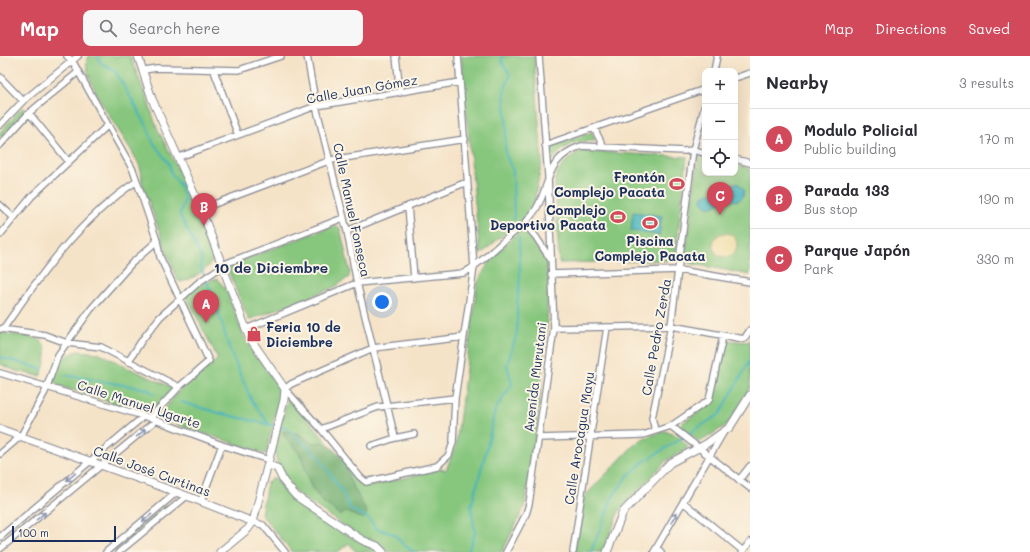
<!DOCTYPE html>
<meta charset="utf-8">
<style>
body{margin:0;font-family:Mali,sans-serif;background:#f7f7f7;color:#2b2b33}
.controls{position:absolute;right:12px;top:12px;display:grid;overflow:hidden;border-radius:8px;box-shadow:0 4px 16px #0002}
.controls button{width:36px;height:36px;display:grid;place-items:center;padding:0;border:0;border-bottom:1px solid #e1e1e2;background:#fff;color:#2b2b33;font:20px sans-serif}
.scale{position:absolute;left:12px;bottom:10px;width:104px;box-sizing:border-box;padding-left:4px;border:2px solid #1b2f5e;border-top:0;font-size:11px;line-height:14px;white-space:nowrap;color:#1b2f5e;-webkit-text-stroke:3px #fcf5e5;paint-order:stroke}
.you{position:absolute;left:382px;top:246px;width:14px;height:14px;margin:-10px;border:3px solid #fff;border-radius:50%;background:#1a73e8;box-shadow:0 0 0 6px #1a73e833}
.badge{display:grid;place-items:center;width:26px;height:26px;border-radius:50%;background:#d1495b;color:#fff;font-size:13px;font-weight:700}
.pin{position:absolute;translate:-50% -33px;filter:drop-shadow(0 1px 2px #0008)}
.pin::after{content:'';position:absolute;top:21px;width:14px;height:12px;background:inherit;clip-path:polygon(0 0,100% 0,50% 100%)}
.list{margin:0;padding:0;list-style:none}
h2{display:flex;justify-content:space-between;align-items:center;height:52px;margin:0;padding:0 16px;font-size:17px}
h2 small{font-size:13px;font-weight:400;color:#7c7c81}
.list li{display:grid;grid-template-columns:26px 1fr auto;gap:12px;align-items:center;box-sizing:border-box;height:60px;padding:0 16px;border-top:1px solid #e1e1e2}
.list b{display:block;font-size:15px;white-space:nowrap}
.list p{margin:0;font-size:13px;white-space:nowrap;color:#7c7c81}
.list em{font-size:13px;font-style:normal;color:#7c7c81}
.icon{flex:none;width:22px;height:22px;fill:none;stroke:currentColor;stroke-width:2;stroke-linecap:round;stroke-linejoin:round}
.map{position:relative;flex:none;width:750px;height:496px;overflow:hidden}
header{display:flex;align-items:center;gap:24px;box-sizing:border-box;height:56px;padding:0 20px;background:#d1495b;color:#fff}
header strong{font-size:19px}
nav{display:flex;gap:22px;margin-inline-start:auto;font-size:14px}
.search{width:280px;height:36px;background:#f7f7f7;display:flex;align-items:center;gap:10px;box-sizing:border-box;padding:0 14px;border-radius:8px;color:#7c7c81;font-size:15px}
main{display:flex}
aside{flex:1;background:#fff}
.map>svg:first-child{display:block}
.green{fill:#86c67d;stroke:#507a6e}
.forest{fill:#6cab6c;stroke:#446d65}
.sand{fill:#eeda9e;stroke:#84847e}
.water{fill:#43b3bc;stroke:#2f718d}
.lines{fill:none;stroke-linecap:round;stroke-linejoin:round}
.stream{stroke:#43b3bc;stroke-width:2}
.minor-casing{stroke:#888993;stroke-width:8}
.tertiary-casing{stroke:#888993;stroke-width:9}
.minor{stroke:#fff;stroke-width:5.5}
.tertiary{stroke:#fff;stroke-width:7}
.oneway{stroke:#8d97ae}
.labels{text-anchor:middle;stroke-width:4;stroke-linejoin:round;paint-order:stroke}
.street-label{font-size:13px;fill:#1b2f5e;stroke:#fcf5e5}
.poi-label{font-size:13px;font-weight:bold;fill:#1b2f5e;stroke:#fcf5e5;text-anchor:end}
.neighbourhood-label{font-size:14px;font-weight:bold;fill:#1b2f5e;stroke:#fcf5e5}
</style>
<header>
<strong>Map</strong>
<div class="search"><svg class="icon" aria-label="search" viewBox="0 0 24 24"><circle cx="10" cy="10" r="6"/><path d="M15 15l6 6"/></svg>Search here</div>
<nav><a>Map</a><a>Directions</a><a>Saved</a></nav>
</header>
<main>
<div class="map">
<svg width="750" height="496" viewBox="0 0 750 496">
<rect width="100%" height="100%" fill="#fcf5e5"/>
<filter id="ink" filterUnits="userSpaceOnUse"><feTurbulence type="fractalNoise" baseFrequency=".025" numOctaves="2"/><feDisplacementMap in="SourceGraphic" scale="8" xChannelSelector="R" yChannelSelector="G"/><feConvolveMatrix kernelMatrix="1 2 1 2 8 2 1 2 1" color-interpolation-filters="sRGB"/></filter>
<filter id="wash" filterUnits="userSpaceOnUse"><feTurbulence type="fractalNoise" baseFrequency=".012" numOctaves="4" result="noise"/><feDisplacementMap in="SourceGraphic" scale="16" xChannelSelector="R" yChannelSelector="G"/><feGaussianBlur stdDeviation="0.9" result="paint"/><feColorMatrix in="noise" values="0 0 0 0 0 0 0 0 0 0 0 0 0 0 0 0 0 1.4 0 .05"/><feComposite in="paint" operator="in"/></filter>
<g filter="url(#wash)">
<rect width="100%" height="100%" fill="#f5e3c8"/>
<!-- green -->
<path class="green" d="M88 0H130L147 43 157 72 175 107 214 202C209 213 192 224 180 226L176 221 142 127C142 122 142 116 140 111 132 89 77 22 88 0Z
M461 0H534L542 106 533 151 523 164 507 175 480 199Z
M23 51 26 54 0 83V76Z
M592 76 595 85C574 85 567 88 553 103H551L550 91Z
M581 95 687 101 675 204 559 207 555 123C559 110 569 101 581 95Z
M701 100H705V117H735V108L750 113V219L689 207 685 202 698 104Z
M335 169 340 172 350 216 349 221 335 231 249 264 229 217V212L233 208Z
M522 173 531 183 546 206 548 225 547 272 536 379 524 452 502 496H387L383 489 364 483 296 437 286 423 276 403 275 389 289 340 354 419 366 429 372 430 440 413 446 414 456 389 477 229C485 207 504 189 522 173Z
M217 223 225 232 245 283 279 333 280 339 266 398 158 362 179 335 218 303 186 240C195 232 204 225 217 223Z
M0 276C13 282 45 275 46 295 47 302 44 311 42 317L40 320 16 315 0 308Z
M750 282V331L732 362 725 370 700 386 681 372 680 369 715 344 726 284 748 286Z
M77 295 100 297 124 310 174 332 148 358 59 330 53 325 61 303Z
M665 375 678 380 687 389V393L667 404 619 455 603 496H575L584 441 634 389 644 382Z
M277 422 290 441 349 480 379 496H356L349 487 338 496H292L261 458 267 427 271 423Z
M166 449 168 452 114 496H110Z"/>
<!-- forest -->
<path class="forest" d="M283 375 299 378 313 387 323 386 336 395 346 407 349 423 367 457 363 463 346 456 340 459 323 446 311 431 301 400 283 378Z"/>
<!-- sand -->
<path class="sand" d="M713 189a12 12 0 1 1 24 0a12 12 0 1 1-24 0Z"/>
<!-- water -->
<path class="water" d="M734 127 739 128 744 134 743 140C737 149 732 142 724 144 719 146 718 150 712 151L705 149 702 145 703 140 708 137 723 139 729 130Z
M633 156 662 160 659 179 631 175Z"/>
<g class="lines">
<!-- stream -->
<path class="stream" d="M98 0 100 6 115 15 147 70 153 86 169 108 171 117 178 126 185 141 180 159 201 201V212L216 248 231 297 252 345 268 367
M502 0V6L510 19 504 36 507 73 505 87 506 99 513 115 514 164
M0 301 42 313
M65 319 147 333 154 338
M181 346 219 357 285 372 290 375 318 400 343 437 350 453 368 462 377 473 394 478 403 488 414 496
M468 496 475 477 471 451 487 392 495 354 512 328 507 309 517 277V247L520 223 519 182
M591 496 613 440 627 421 642 407 720 358 750 304"/>
</g>
</g>
<g filter="url(#ink)">
<g class="lines">
<!-- minor casing -->
<g class="minor-casing">
<path id="minor" d="M67 0 73 6 133 114 157 185 160 201 209 305 179 331 150 362
M307 0 316 50 347 175 357 227 395 382
M396 0 400 37
M458 0 474 211 455 342 453 386 449 399 437 410 366 426 360 421 321 373 285 333 291 328 373 292 464 281
M144 14 157 12 239 14 281 0
M214 15 238 79
M714 15 717 0
M0 21 23 45
M735 22 750 17
M29 57 69 106
M0 69 23 45 78 0
M594 72 603 90
M0 89 29 57 78 16
M545 89 705 33
M179 101 316 50 460 26
M735 103 750 107
M0 149 13 161
M408 150 414 222
M201 153 331 104 465 83
M347 175 467 126
M0 179 32 140 108 69
M551 204 536 181 525 168C528 163 533 158 536 153 552 127 544 103 581 90L684 95 693 94 705 97
M551 218 679 214 750 226
M554 272 671 270 744 283 750 274
M1 273 45 279 67 287 101 291 179 331
M3 273C41 218 80 163 137 125
M246 273 357 227 464 217C486 204 503 183 525 168
M128 306 142 284 160 261 199 226 227 207 343 162
M0 317 150 362 222 389 269 404
M671 370 750 432
M321 373 378 351 455 342
M655 374 652 362 671 270 693 94 705 49
M539 382 643 379 671 370 709 344 723 280
M371 390 395 382 414 378
M0 398 21 380 45 336 58 299 91 253 131 208 157 185
M739 424 750 410
M201 445 222 389
M683 446 743 495
M253 466 263 469 285 496
M0 481 144 360
M657 492 661 496
M0 493 155 365
M106 496 177 436
M119 496 187 440
M506 496 526 458 529 448 554 272 548 120 539 0
M573 496 607 271
M654 496 723 377
M742 496 750 486"/>
</g>
<!-- tertiary casing -->
<g class="tertiary-casing">
<path id="tertiary" d="M138 0 152 43 201 153 249 281 285 333 284 344 253 466 248 473 220 496
M0 373 187 440 253 466
M268 409 277 412 284 426 296 440 362 484 377 490 383 496
M607 496 623 456 670 407 706 388 730 371 750 339"/>
</g>
<!-- minor -->
<use href="#minor" class="minor"/>
<!-- tertiary -->
<use href="#tertiary" class="tertiary"/>
</g>
<!-- one-way arrows -->
<defs><path id="oneway-shaft" d="M-6 0H5M1.5-3L5.5 0L1.5 3" fill="none" stroke-width="1.6" stroke-linecap="round" stroke-linejoin="round"/></defs>
<g class="oneway">
<use href="#oneway-shaft" transform="translate(141 377) rotate(-40)"/>
<use href="#oneway-shaft" transform="translate(71 421) rotate(140)"/>
<use href="#oneway-shaft" transform="translate(41 460) rotate(-40)"/>
<use href="#oneway-shaft" transform="translate(147 462) rotate(140)"/>
<use href="#oneway-shaft" transform="translate(674 462) rotate(-60)"/>
</g>
</g>
<!-- icons -->
<defs>
<g id="stadium-bare" transform="scale(1.2)"><path d="M0-5a6.5 5 0 1 0 0 10a6.5 5 0 1 0 0-10ZM-3.5-1.8h7v3.6h-7Z" fill="#d1495b" stroke="#fcf5e5" stroke-width="2.5" paint-order="stroke"/></g>
<g id="shop-bare" transform="scale(1.2)"><path d="M-5-2.5h2.3a2.7 3.5 0 0 1 5.4 0H5L5.5 6h-11ZM-1.5-2.5h3a1.5 2.3 0 0 0-3 0Z" fill="#d1495b" stroke="#fcf5e5" stroke-width="2.5" paint-order="stroke"/></g>
</defs>
<g fill-rule="evenodd">
<use href="#stadium-bare" x="677" y="128"/>
<use href="#stadium-bare" x="618" y="161"/>
<use href="#stadium-bare" x="650" y="167"/>
<use href="#shop-bare" x="254" y="278"/>
</g>
<g class="labels">
<!-- street labels -->
<g class="street-label">
<text transform="translate(362 33) rotate(-10)" y="5">Calle Juan Gómez</text>
<text transform="translate(352 154) rotate(78)" y="5">Calle Manuel Fonseca</text>
<text transform="translate(656 281) rotate(-80)" y="5">Calle Pedro Zerda</text>
<text transform="translate(535 321) rotate(-83)" y="5">Avenida Murutani</text>
<text transform="translate(139 348) rotate(18)" y="5">Calle Manuel Ugarte</text>
<text transform="translate(579 382) rotate(-81)" y="5">Calle Arocagua Mayu</text>
<text transform="translate(152 415) rotate(20)" y="5">Calle José Curtinas</text>
</g>
<!-- poi labels -->
<g class="poi-label">
<text x="665" y="126">Frontón<tspan x="665" dy="15">Complejo Pacata</tspan></text>
<text x="606" y="159">Complejo<tspan x="606" dy="15">Deportivo Pacata</tspan></text>
<text x="650" y="190" text-anchor="middle">Piscina<tspan x="650" dy="15">Complejo Pacata</tspan></text>
<text x="266" y="276" text-anchor="start">Feria 10 de<tspan x="266" dy="15">Diciembre</tspan></text>
</g>
<!-- neighbourhood labels -->
<g class="neighbourhood-label">
<text x="271" y="217">10 de Diciembre</text>
</g>
</g>
</svg>
<div class="controls">
<button>+</button>
<button>−</button>
<button><svg class="icon" aria-label="locate" viewBox="0 0 24 24"><circle cx="12" cy="12" r="6"/><path d="M12 2v4M12 18v4M2 12h4M18 12h4"/></svg></button>
</div>
<div class="scale">100 m</div>
<div class="you"></div>
<div class="pin badge" style="left:206px;top:267px">A</div>
<div class="pin badge" style="left:204px;top:170px">B</div>
<div class="pin badge" style="left:720px;top:159px">C</div>
</div>
<aside>
<h2>Nearby<small>3 results</small></h2>
<ul class="list">
<li><span class="badge">A</span><div><b>Modulo Policial</b><p>Public building</p></div><em>170 m</em></li>
<li><span class="badge">B</span><div><b>Parada 133</b><p>Bus stop</p></div><em>190 m</em></li>
<li><span class="badge">C</span><div><b>Parque Japón</b><p>Park</p></div><em>330 m</em></li>
</ul>
</aside>
</main>
